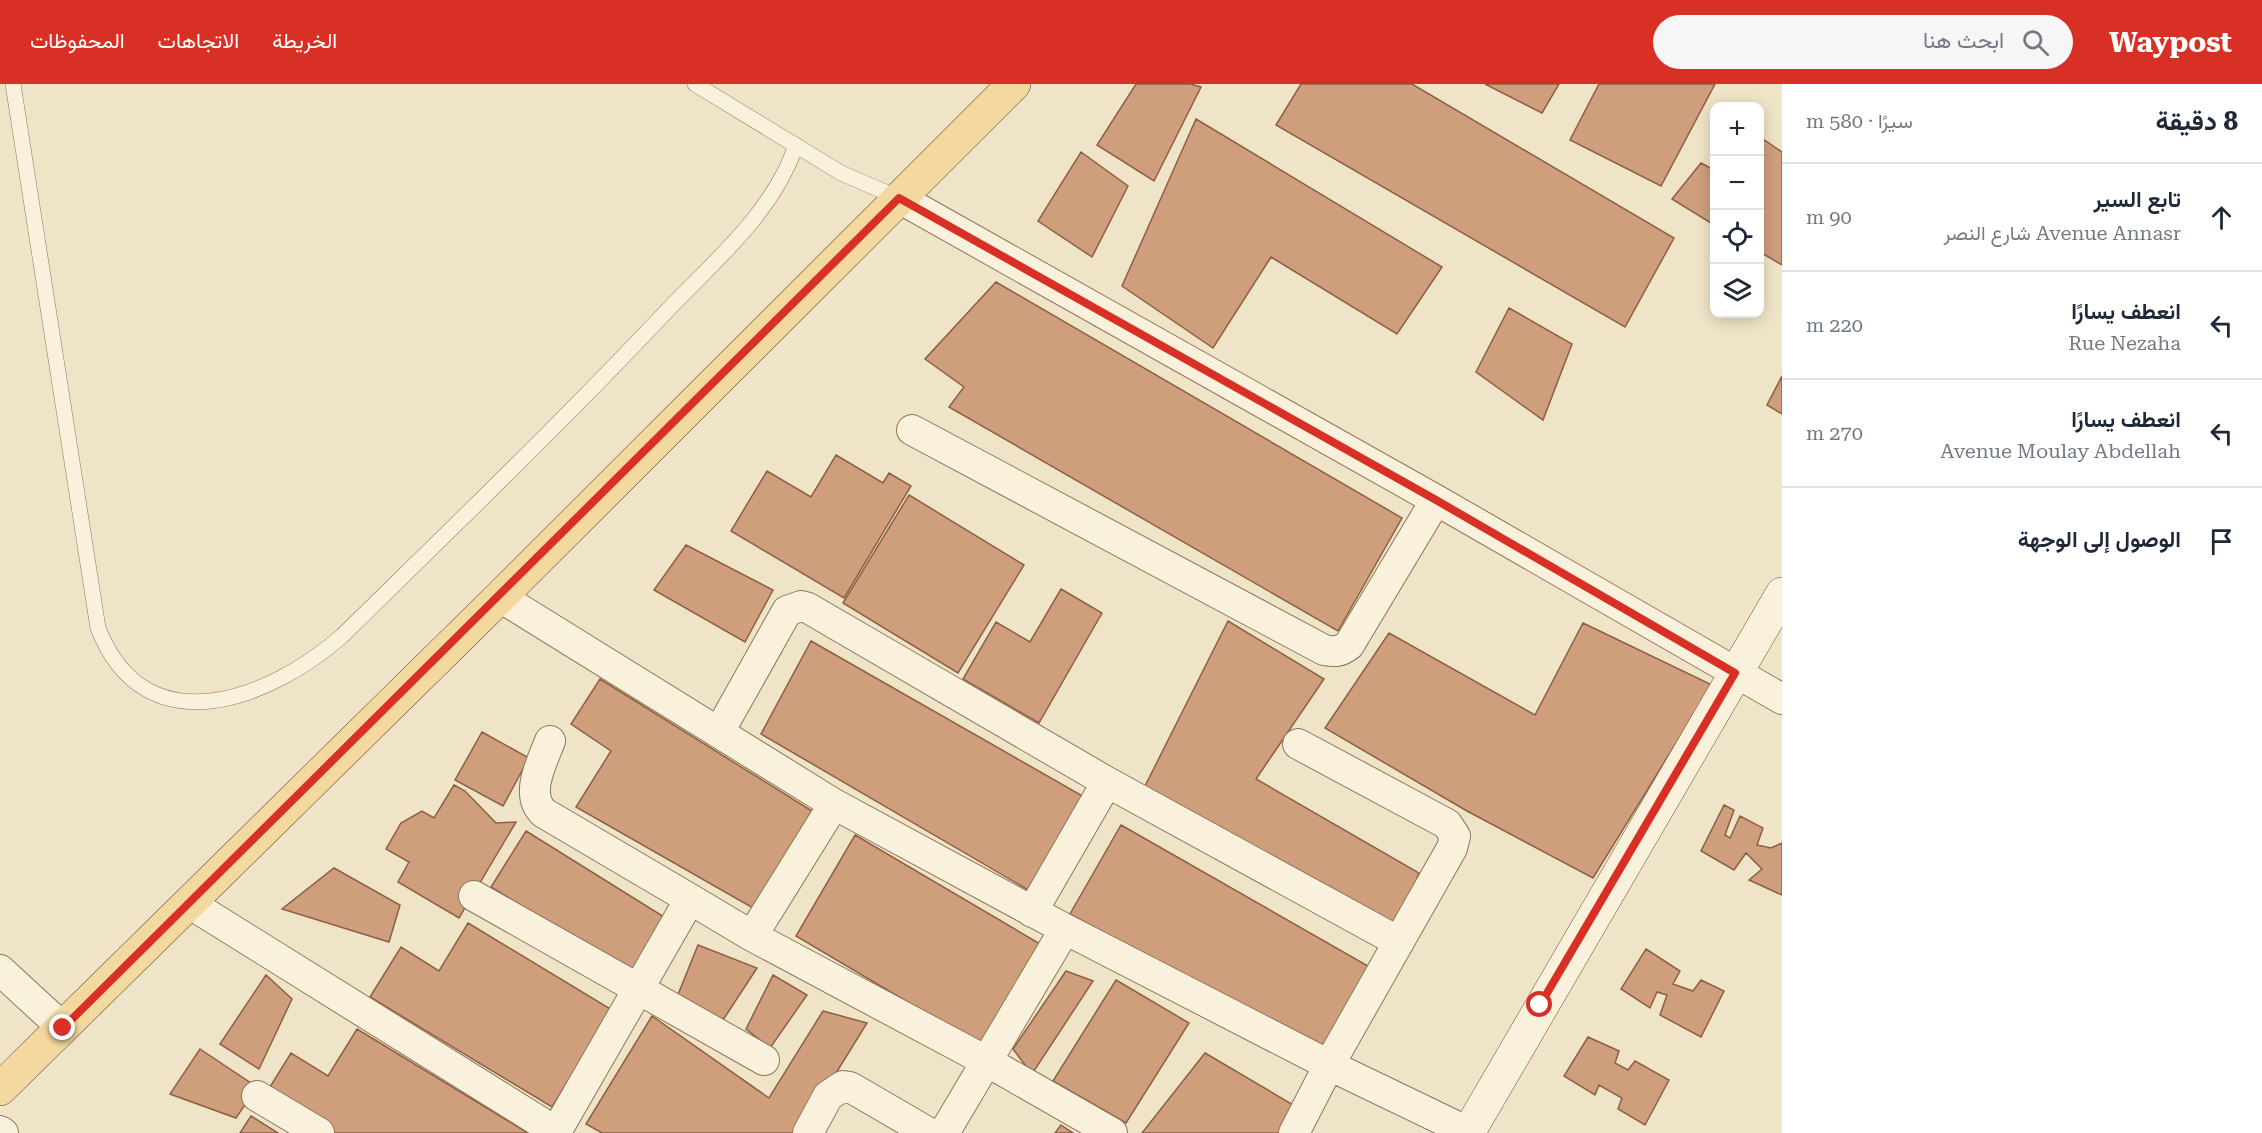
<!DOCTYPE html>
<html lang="ar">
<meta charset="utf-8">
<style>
body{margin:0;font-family:"Roboto Serif",Vazirmatn,serif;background:#f6f6f7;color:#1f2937;direction:rtl}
.controls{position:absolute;right:18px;top:18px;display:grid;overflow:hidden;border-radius:12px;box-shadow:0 3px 15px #0003}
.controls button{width:54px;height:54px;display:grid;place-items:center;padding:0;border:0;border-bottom:2px solid #e0e1e3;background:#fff;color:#1f2937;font:30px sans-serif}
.stop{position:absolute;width:18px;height:18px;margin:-14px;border:4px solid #d93025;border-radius:50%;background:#fff}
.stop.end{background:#d93025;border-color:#fff;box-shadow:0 2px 6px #0008}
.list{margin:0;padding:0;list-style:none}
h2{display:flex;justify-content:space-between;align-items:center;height:78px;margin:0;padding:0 24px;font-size:26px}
h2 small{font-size:20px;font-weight:400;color:#747a83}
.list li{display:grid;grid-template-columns:39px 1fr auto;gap:18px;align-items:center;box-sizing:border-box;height:108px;padding:0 24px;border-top:2px solid #e0e1e3}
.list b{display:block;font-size:22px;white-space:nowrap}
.list p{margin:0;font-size:20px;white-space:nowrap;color:#747a83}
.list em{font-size:20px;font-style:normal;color:#747a83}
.icon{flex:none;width:33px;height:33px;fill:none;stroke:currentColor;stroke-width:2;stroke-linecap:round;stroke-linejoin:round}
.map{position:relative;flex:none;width:1782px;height:1049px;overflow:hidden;direction:ltr}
header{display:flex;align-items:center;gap:36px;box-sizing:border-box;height:84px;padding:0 30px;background:#d93025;color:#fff}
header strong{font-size:28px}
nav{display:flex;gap:33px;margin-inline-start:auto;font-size:21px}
.search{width:420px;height:54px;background:#f6f6f7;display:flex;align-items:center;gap:15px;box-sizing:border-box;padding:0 21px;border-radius:33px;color:#747a83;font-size:22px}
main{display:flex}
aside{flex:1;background:#fff}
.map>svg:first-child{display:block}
.building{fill:#cf9f7d;stroke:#8d5f41;stroke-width:1.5}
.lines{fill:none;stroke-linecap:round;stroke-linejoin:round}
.lane-casing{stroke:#8d765c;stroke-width:16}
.street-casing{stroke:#8d765c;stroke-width:32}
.secondary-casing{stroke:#6f573f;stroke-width:34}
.primary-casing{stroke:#5b4430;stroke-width:34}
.lane{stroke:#faf1dc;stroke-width:15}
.street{stroke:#faf1dc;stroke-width:30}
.secondary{stroke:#faf1dc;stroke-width:33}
.primary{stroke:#f3d9a0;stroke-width:33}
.route{stroke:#d93025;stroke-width:8}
</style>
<header>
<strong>Waypost</strong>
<div class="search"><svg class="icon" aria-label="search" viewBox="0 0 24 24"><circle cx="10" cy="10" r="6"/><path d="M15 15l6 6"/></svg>ابحث هنا</div>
<nav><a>الخريطة</a><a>الاتجاهات</a><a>المحفوظات</a></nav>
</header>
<main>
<aside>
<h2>8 دقيقة<small>سيرًا · 580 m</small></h2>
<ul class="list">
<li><svg class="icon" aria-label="ahead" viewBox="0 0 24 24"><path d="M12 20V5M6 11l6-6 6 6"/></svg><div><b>تابع السير</b><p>Avenue Annasr شارع النصر</p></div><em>90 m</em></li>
<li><svg class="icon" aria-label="left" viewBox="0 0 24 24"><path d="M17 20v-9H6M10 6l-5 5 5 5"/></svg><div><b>انعطف يسارًا</b><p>Rue Nezaha</p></div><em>220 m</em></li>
<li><svg class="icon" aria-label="left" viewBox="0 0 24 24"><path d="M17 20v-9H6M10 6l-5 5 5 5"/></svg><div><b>انعطف يسارًا</b><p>Avenue Moulay Abdellah</p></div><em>270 m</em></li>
<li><svg class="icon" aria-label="arrive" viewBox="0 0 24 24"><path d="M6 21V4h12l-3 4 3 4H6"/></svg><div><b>الوصول إلى الوجهة</b></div></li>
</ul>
</aside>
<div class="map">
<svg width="1782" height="1049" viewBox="0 0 1782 1049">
<rect width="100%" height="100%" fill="#f0e4c8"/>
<!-- building -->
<path class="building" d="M1136 0H1191L1201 3 1154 97 1097 61Z
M1301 0H1412L1674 154 1625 243 1276 41Z
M1485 0H1559L1542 29Z
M1599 0H1715L1661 102 1570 56Z
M1196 35 1442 183 1397 250 1271 173 1213 264 1122 202Z
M1760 53 1782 68V181L1760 168Z
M1081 68 1128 102 1092 173 1038 137Z
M1701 79 1714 86V141L1672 115Z
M996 198 1402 434 1338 547 949 323 964 303 925 275Z
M1509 224 1572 260 1543 336 1476 288Z
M1782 292V330L1767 321Z
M836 371 883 399 889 389 911 402 844 514 731 447 767 387 811 413Z
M909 411 1024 481 958 589 843 519Z
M686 461 773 506 745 558 654 506Z
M1061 505 1102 529 1039 639 963 595 996 538 1030 558Z
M1228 537 1324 595 1256 695 1419 789 1395 849 1143 706Z
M1583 539 1712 601 1593 794 1467 727 1325 644 1389 549 1535 631Z
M811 557 1086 714 1030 807 761 650Z
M600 595 820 732 760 828 576 723 611 667 571 640Z
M482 648 529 674 503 722 455 696Z
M454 701 465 707 496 739 516 738 459 834 398 798 409 778 386 765 401 739 422 727 434 734Z
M1724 721 1734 726 1725 751 1730 754 1740 732 1763 744 1757 761 1771 764 1782 759V811L1749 796 1762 785 1746 769 1734 786 1701 767Z
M1121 741 1368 882 1325 970 1070 830Z
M526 747 669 836 635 892 491 803Z
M855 751 1047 864 987 965 796 852Z
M334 784 400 821 389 858 282 825Z
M468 839 612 926 552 1023 370 913 401 863 439 887Z
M698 861 757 884 723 936 677 913Z
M1646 865 1680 887 1673 900 1693 907 1701 896 1724 907 1701 953 1660 931 1667 911 1657 908 1650 924 1621 905Z
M1066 887 1093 897 1032 990 1013 965Z
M266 891 292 915 259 985 220 960Z
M773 891 807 911 770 964 746 945Z
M1116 896 1189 939 1126 1039 1053 997Z
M823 927 867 939 799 1049H602L586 1040 652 932 769 1014Z
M357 945 528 1049H328L265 1011 291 969 328 992Z
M1588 953 1619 967 1615 979 1628 986 1635 977 1669 996 1645 1041 1618 1025 1622 1014 1599 1001 1595 1011 1564 992Z
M200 965 257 1003 236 1034 170 1010Z
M1205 969 1295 1022 1279 1049H1142Z
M251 1032 278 1049H240Z
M1061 1041 1073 1049H1055Z"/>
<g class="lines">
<!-- lane casing -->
<g class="lane-casing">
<path id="lane" d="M13 0 98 544C145 664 269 616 342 552 450 446 559 341 663 231 712 179 773 130 796 61
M695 0 841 89 899 114"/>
</g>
<!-- street casing -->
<g class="street-casing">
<path id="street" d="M899 114 1436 416 1782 615
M912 346 1324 566C1335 568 1340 568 1349 561L1436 416
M500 513 834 720 1065 845 1329 981 1468 1048
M719 648 787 527 801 522 808 524 1107 698 1399 858
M550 657C542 678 524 711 544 729L690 815
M474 812 764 976
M189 819 558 1049
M1032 828 1107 698
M752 852 834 720
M0 886 63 944
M257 1012 319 1049
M0 1047 3 1049
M556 1048 690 815 752 852 988 978 1112 1049
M808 1049 828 1012 843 1002 850 1003 929 1049
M944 1049 1065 845
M1294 1049 1329 981 1452 764 1455 752 1447 740 1298 660"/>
</g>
<!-- secondary casing -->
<g class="secondary-casing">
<path id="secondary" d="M1468 1049 1782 510"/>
</g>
<!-- primary casing -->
<g class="primary-casing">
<path id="primary" d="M0 1005 500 513 1014 0"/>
</g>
<!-- lane -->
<use href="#lane" class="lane"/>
<!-- street -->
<use href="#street" class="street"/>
<!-- secondary -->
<use href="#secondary" class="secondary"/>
<!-- primary -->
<use href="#primary" class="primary"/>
</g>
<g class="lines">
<!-- route -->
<path class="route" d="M63 944 899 114 1436 416 1735 589 1540 921"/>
</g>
</svg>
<div class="controls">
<button>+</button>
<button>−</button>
<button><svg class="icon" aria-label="locate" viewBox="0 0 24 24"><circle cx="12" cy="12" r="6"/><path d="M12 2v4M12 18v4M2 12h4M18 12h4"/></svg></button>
<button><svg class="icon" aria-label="layers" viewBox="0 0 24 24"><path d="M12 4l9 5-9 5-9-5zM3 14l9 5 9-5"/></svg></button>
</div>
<div class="stop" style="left:1540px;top:921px"></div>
<div class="stop end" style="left:63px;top:944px"></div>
</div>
</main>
